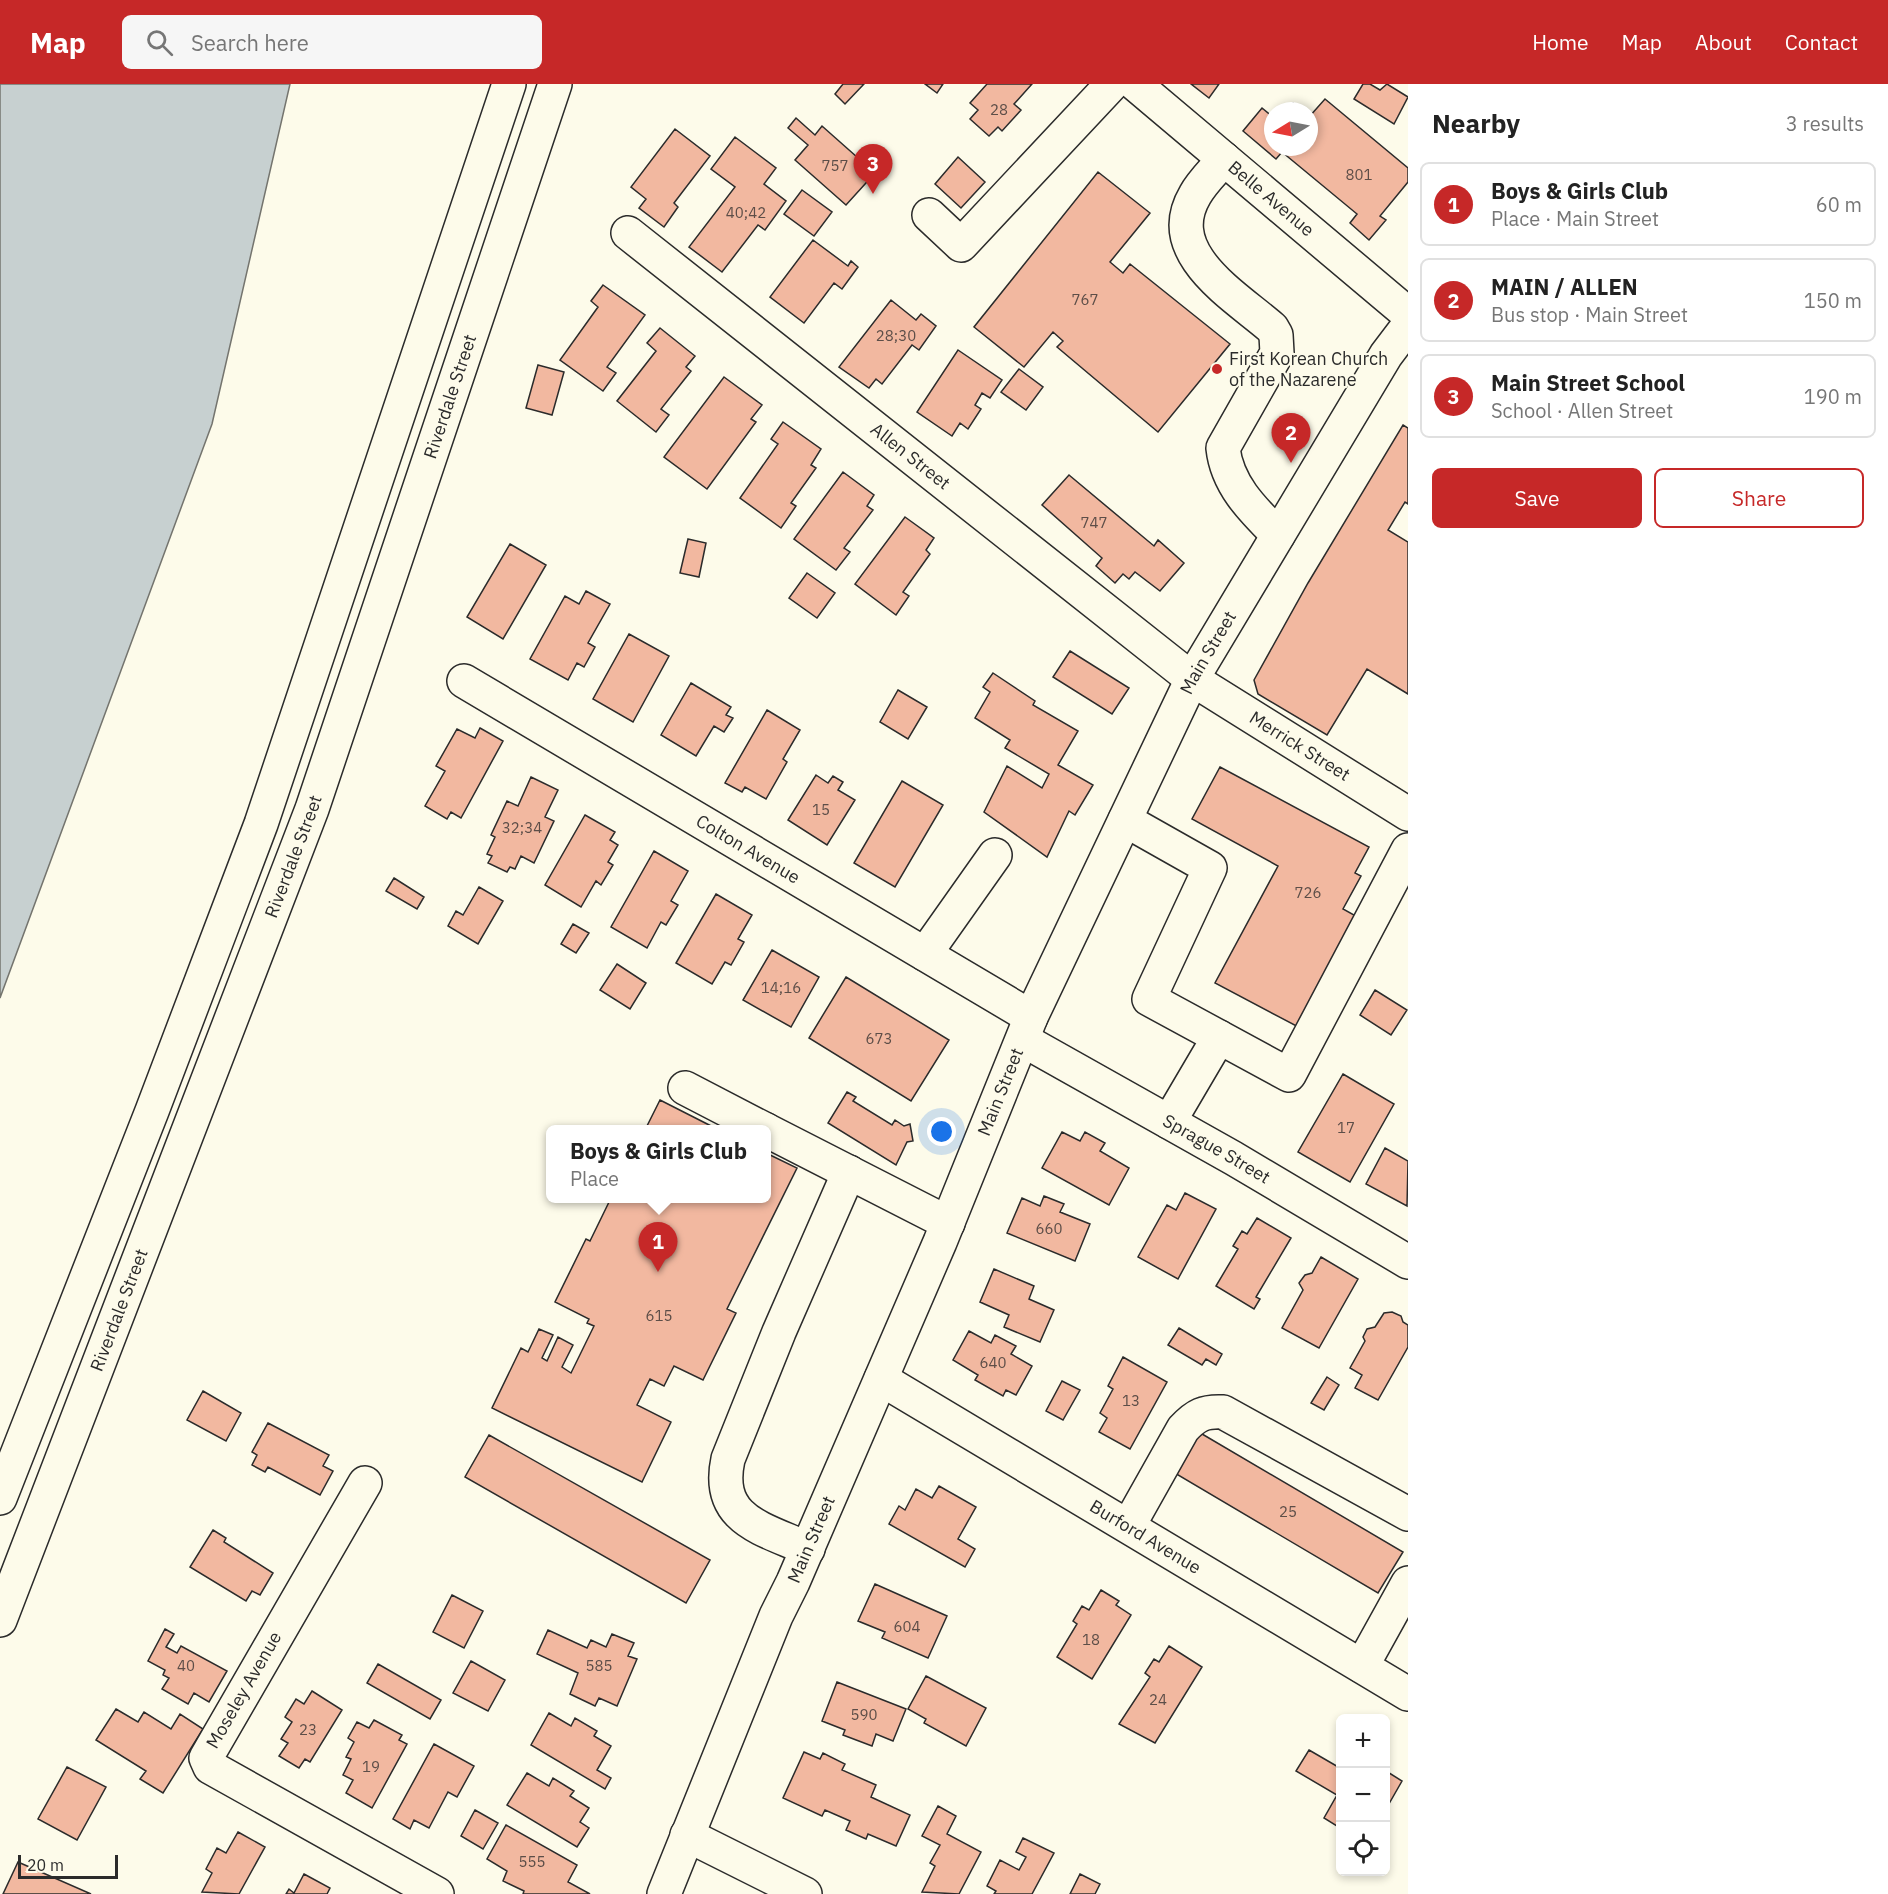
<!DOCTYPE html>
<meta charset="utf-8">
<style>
body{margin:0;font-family:"IBM Plex Sans",sans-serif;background:#f6f6f6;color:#222}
.controls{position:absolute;right:18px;bottom:18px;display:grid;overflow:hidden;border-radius:9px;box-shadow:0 3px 9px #0003}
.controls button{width:54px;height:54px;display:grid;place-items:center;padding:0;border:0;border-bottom:2px solid #e0e0e0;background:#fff;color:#222;font:30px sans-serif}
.compass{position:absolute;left:1264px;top:18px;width:54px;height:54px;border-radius:50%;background:#fff;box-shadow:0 3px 9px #0003;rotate:260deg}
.scale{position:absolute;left:18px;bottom:15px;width:100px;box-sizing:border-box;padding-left:6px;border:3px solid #2b2b2b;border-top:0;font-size:16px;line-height:21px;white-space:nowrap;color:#2b2b2b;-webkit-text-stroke:4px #fdfbea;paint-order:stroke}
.you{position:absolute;left:942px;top:1048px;width:21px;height:21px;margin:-15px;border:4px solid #fff;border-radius:50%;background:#1a73e8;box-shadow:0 0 0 9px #1a73e833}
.badge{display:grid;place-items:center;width:39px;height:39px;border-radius:50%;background:#c62828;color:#fff;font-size:20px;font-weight:700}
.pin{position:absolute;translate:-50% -50px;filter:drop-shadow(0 2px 3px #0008)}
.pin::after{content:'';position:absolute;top:32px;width:21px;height:18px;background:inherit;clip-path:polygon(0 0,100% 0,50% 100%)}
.popup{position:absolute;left:546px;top:1041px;width:225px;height:78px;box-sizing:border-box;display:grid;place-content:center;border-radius:9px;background:#fff;filter:drop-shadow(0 2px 4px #0005);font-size:20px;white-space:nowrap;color:#767676}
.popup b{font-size:22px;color:#222}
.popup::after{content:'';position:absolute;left:50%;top:100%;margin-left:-12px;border:12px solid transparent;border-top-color:#fff}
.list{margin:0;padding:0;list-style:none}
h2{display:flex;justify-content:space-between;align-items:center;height:78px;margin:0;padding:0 24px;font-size:26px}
h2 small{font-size:20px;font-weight:400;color:#767676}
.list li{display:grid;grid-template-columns:39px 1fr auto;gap:18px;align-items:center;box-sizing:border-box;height:84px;margin:0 12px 12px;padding:0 12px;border:2px solid #e0e0e0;border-radius:9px}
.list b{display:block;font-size:22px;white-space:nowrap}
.list p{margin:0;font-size:20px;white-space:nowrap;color:#767676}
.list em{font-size:20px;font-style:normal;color:#767676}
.actions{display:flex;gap:12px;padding:18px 24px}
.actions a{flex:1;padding:14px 0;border:2px solid #c62828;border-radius:9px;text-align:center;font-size:21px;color:#c62828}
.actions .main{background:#c62828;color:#fff}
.icon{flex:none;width:33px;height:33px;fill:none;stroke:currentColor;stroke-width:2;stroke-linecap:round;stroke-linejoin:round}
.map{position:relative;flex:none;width:1408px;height:1810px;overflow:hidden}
header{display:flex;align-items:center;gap:36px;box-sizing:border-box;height:84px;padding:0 30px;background:#c62828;color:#fff}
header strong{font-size:28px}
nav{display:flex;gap:33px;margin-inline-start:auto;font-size:21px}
.search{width:420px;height:54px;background:#f6f6f6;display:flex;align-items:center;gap:15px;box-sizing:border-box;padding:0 21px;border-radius:9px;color:#767676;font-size:22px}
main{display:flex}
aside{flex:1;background:#fff}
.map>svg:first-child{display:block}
.water{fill:#c7d0d0;stroke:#74746e;stroke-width:1.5}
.building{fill:#f2b8a0;stroke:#2b2b2b;stroke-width:1.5}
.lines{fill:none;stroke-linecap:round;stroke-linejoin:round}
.minor-casing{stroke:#2b2b2b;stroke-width:36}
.highway-casing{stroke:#2b2b2b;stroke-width:36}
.minor{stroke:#fdfbea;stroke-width:33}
.highway{stroke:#fdfbea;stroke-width:33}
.poi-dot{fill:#c62828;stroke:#fdfbea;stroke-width:2}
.labels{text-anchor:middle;stroke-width:4.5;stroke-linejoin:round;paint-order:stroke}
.number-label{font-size:15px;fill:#5d4e48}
.street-label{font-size:18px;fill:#2b2b2b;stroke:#fdfbea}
.poi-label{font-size:18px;fill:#2b2b2b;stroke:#fdfbea;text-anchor:start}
</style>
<header>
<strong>Map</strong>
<div class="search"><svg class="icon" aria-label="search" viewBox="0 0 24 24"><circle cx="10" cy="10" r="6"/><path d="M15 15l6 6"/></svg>Search here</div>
<nav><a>Home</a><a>Map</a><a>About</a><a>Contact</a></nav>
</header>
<main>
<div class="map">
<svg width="1408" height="1810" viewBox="0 0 1408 1810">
<rect width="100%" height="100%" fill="#fdfbea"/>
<!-- water -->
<path class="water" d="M0 0H290L212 340 0 914Z"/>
<!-- building -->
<path class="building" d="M843 0H864L845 20 835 10Z
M925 0H943L937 9Z
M987 0H1032L1014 20 1021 26 1002 47 998 43 989 52 970 35 978 26 970 19Z
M1191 0H1219L1209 14Z
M1363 0H1370L1380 6 1387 0 1408 13 1394 40 1354 15Z
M1325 15 1408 84V98L1380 132 1386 136 1369 156 1350 139 1357 130 1282 68 1276 75 1243 47 1262 24 1273 33V63H1309V33Z
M1293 19 1302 27H1286Z
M796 34 815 51 822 42 875 89 846 121 795 76 808 61 788 44Z
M675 45 710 72 674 119 678 123 664 143 639 124 646 115 631 103Z
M735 53 776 84 764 100 786 117 765 146 758 141 722 188 689 163 735 103 711 85Z
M958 73 985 98 961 124 935 100Z
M1098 88 1150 129 1110 178 1123 189 1130 180 1230 260 1158 348 1057 263 1063 257 1053 248 1024 283 974 243Z
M802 106 832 128 814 152 784 130Z
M813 156 848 182 851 177 858 183 842 205 834 199 804 239 770 213Z
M603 201 645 231 607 283 616 289 603 307 560 276 598 223 591 217Z
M891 216 916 236 921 230 936 242 919 266 912 261 882 300 876 295 869 304 839 283Z
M660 244 695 272 686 283 691 287 661 325 669 331 656 348 617 317 656 267 647 259Z
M958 266 1002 296 990 314 982 309 975 321 981 325 968 345 960 339 952 352 917 328Z
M538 281 564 288 552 331 526 324Z
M1019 285 1043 303 1026 326 1001 308Z
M724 293 762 321 751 335 756 338 707 405 664 373Z
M783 338 821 365 811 381 816 384 791 419 796 422 781 444 740 414 778 360 771 355Z
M1403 341 1408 344V420L1405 418 1388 446 1408 458V610L1367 585 1327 651 1258 610 1254 596 1308 499Z
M843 388 874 411 867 422 873 426 844 464 850 468 836 486 794 455Z
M1069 391 1154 462 1158 456 1184 479 1160 507 1135 488 1129 495 1123 490 1115 499 1096 482 1102 474 1042 421Z
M905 433 934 454 926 466 930 470 903 508 909 512 896 531 855 500Z
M688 455 706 459 699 493 680 489Z
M510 460 546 481 503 555 467 533Z
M807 489 835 509 817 534 789 514Z
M586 507 610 520 588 559 595 563 584 583 577 579 568 596 530 575 565 512 579 520Z
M629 550 669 572 633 638 593 615Z
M1070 567 1129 604 1112 630 1053 593Z
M993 589 1035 617 1033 621 1078 647 1058 681 1093 701 1075 731 1069 727 1047 773 984 728 1007 682 1042 704 1049 690 1005 664 1010 656 975 634 990 608 983 603Z
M691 599 731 623 726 631 733 634 724 648 714 642 696 672 661 651Z
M898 606 927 623 908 655 880 638Z
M767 626 800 646 783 675 787 678 766 715 745 703 742 708 725 699Z
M480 644 503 657 461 734 451 728 447 735 425 722 445 687 436 682 457 645 475 654Z
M1220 683 1369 763 1355 789 1361 792 1343 825 1363 836 1304 946 1215 899 1278 782 1192 735Z
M816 691 828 699 833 692 843 698 838 706 855 716 827 761 788 736Z
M531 693 558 706 545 733 554 737 534 779 521 772 515 785 510 783 507 788 488 779 492 772 487 770 495 753 491 751 507 717 518 722Z
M902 697 943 721 895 803 854 779Z
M585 731 615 748 610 756 618 761 608 778 613 781 601 801 596 797 581 823 545 801Z
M654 767 688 787 671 817 678 821 666 841 661 838 647 864 611 843Z
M394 794 424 813 417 825 386 807Z
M479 803 503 817 478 860 448 842 456 827 463 831Z
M716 810 752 831 738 855 744 858 731 881 725 878 712 900 676 879Z
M573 840 589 849 576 869 561 860Z
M772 866 819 893 791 943 743 916Z
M617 880 646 899 630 925 600 906Z
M846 893 949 956 911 1017 809 954Z
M1375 906 1407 926 1391 951 1360 931Z
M1343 990 1394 1020 1350 1098 1298 1068Z
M847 1008 856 1013 853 1017 892 1041 895 1036 904 1042 910 1040 913 1057 907 1058 896 1081 828 1039Z
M660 1016 719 1046H645Z
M1062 1048 1080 1057 1085 1048 1105 1059 1100 1067 1129 1084 1109 1121 1042 1084Z
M1385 1064 1408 1077 1407 1122 1366 1100Z
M766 1069 797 1084 727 1225 736 1229 703 1296 674 1282 664 1302 650 1295 637 1321 671 1338 642 1398 492 1324 521 1264 528 1268 539 1245 553 1251 542 1274 547 1277 558 1253 573 1261 562 1283 571 1289 594 1242 587 1239 589 1235 555 1218 586 1155 590 1157 611 1114H766Z
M1185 1109 1216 1125 1178 1195 1138 1173 1167 1121 1176 1126Z
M1044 1112 1064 1120 1060 1128 1090 1140 1075 1177 1007 1149 1022 1114 1040 1122Z
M1257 1134 1291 1154 1256 1213 1260 1215 1254 1225 1216 1202 1238 1165 1233 1162 1242 1147 1247 1150Z
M1321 1173 1358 1195 1319 1264 1282 1244 1303 1206 1299 1199 1305 1191 1312 1189Z
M994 1185 1034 1202 1029 1215 1054 1226 1040 1258 1004 1243 1009 1231 980 1218Z
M1392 1228 1401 1232 1403 1238 1408 1241V1263L1378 1316 1355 1304 1362 1291 1350 1284 1365 1257 1363 1253 1367 1245 1375 1243 1384 1229Z
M1179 1244 1222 1270 1216 1281 1206 1275 1202 1281 1168 1261Z
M969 1247 991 1259 995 1251 1016 1262 1011 1270 1032 1282 1016 1311 1006 1306 1003 1312 975 1296 978 1291 953 1276Z
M1123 1273 1167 1298 1130 1365 1099 1348 1107 1334 1100 1329 1113 1305 1108 1302Z
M1327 1293 1339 1301 1324 1326 1311 1319Z
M1062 1297 1080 1306 1063 1336 1046 1327Z
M203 1307 241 1329 226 1357 187 1336Z
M268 1339 329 1371 323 1382 333 1387 320 1411 268 1383 265 1388 252 1381 257 1371 252 1368Z
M1197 1347 1403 1468 1378 1509 1173 1388Z
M489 1351 710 1476 686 1519 465 1393Z
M939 1402 976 1423 958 1455 975 1465 965 1483 889 1440 899 1422 905 1426 916 1405 932 1414Z
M213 1446 226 1454 224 1458 273 1489 260 1511 252 1507 246 1517 190 1483Z
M875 1500 947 1532 928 1574 882 1554 885 1548 858 1537Z
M1101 1506 1119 1517 1116 1521 1131 1531 1092 1595 1057 1573 1077 1540 1073 1537 1082 1522 1089 1526Z
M452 1511 483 1527 464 1564 433 1548Z
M165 1545 174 1550 166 1563 177 1569 181 1562 227 1587 209 1618 194 1609 188 1620 162 1605 169 1594 163 1591 165 1586 148 1577Z
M548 1546 587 1564 591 1556 606 1563 612 1550 634 1559 628 1572 637 1575 617 1622 599 1614 595 1622 570 1610 578 1589 537 1570Z
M1169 1562 1202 1583 1155 1659 1119 1640 1150 1593 1145 1589 1154 1575 1159 1578Z
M471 1577 505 1596 488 1627 453 1609Z
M378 1580 441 1616 430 1635 367 1599Z
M926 1592 986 1624 966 1662 924 1639 926 1635 908 1625Z
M837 1598 906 1625 893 1657 876 1650 872 1662 843 1651 845 1646 822 1637Z
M312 1607 342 1626 310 1678 305 1675 299 1684 279 1672 288 1659 281 1655 292 1638 285 1633 296 1615 304 1620Z
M116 1625 138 1638 144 1628 171 1645 180 1630 203 1645 163 1709 140 1695 146 1687 96 1656Z
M549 1629 571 1642 575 1634 597 1647 594 1652 611 1662 597 1686 611 1694 605 1705 531 1661Z
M374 1636 402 1651 399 1656 407 1660 372 1724 346 1709 353 1696 343 1691 351 1675 346 1673 354 1658 348 1654 357 1638 369 1644Z
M434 1660 474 1682 457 1713 448 1708 429 1744 414 1736 410 1745 393 1735Z
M1309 1666 1340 1684V1744L1324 1734 1337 1711 1296 1687Z
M804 1668 820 1675 823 1669 845 1680 842 1686 876 1701 871 1713 910 1731 896 1762 868 1750 866 1755 846 1746 850 1737 825 1726 822 1732 783 1714Z
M67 1683 106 1703 77 1756 38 1735Z
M1386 1687 1402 1697 1386 1725Z
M527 1689 549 1702 553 1694 574 1707 570 1712 589 1724 580 1738 589 1744 577 1763 507 1721Z
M938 1722 956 1732 947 1750 981 1768 959 1810 922 1808 935 1782 930 1779 940 1761 922 1752Z
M475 1726 498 1739 483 1765 461 1752Z
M506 1741 577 1781 568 1798 590 1810H523L524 1807 503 1797 507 1787 487 1775Z
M238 1748 265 1763 239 1810 202 1808 212 1789 206 1785 217 1764 226 1769Z
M1023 1754 1054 1769 1032 1810H994L996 1807 987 1802 1000 1776 1019 1786 1026 1773 1016 1768Z
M18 1778 91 1810H3Z
M304 1790 330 1804 327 1810H286L289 1805 294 1809Z
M1080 1790 1100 1800 1095 1810H1070Z"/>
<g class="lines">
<!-- minor casing -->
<g class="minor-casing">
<g id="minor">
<path id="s1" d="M1135 0 1408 230"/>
<path d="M1224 75C1214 87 1202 98 1195 111 1161 169 1234 211 1272 244L1276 251 1277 269 1223 364C1227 401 1253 426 1278 451"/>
<path d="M929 131 961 161 1112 0"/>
<path id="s2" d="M628 149 1192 595 1408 730"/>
<path id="s3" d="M464 597 1031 933"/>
<path d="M1125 736 1210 784 1149 915 1289 991 1408 766"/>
<path d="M925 870 995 771"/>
<path id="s4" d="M1023 956 1233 1074 1408 1178"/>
<path d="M685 1004 766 1046"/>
<path d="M1169 1038 1219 953"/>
<path d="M766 1046 948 1139"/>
<path id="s5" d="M881 1295 1408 1610"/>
<path d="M365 1399 206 1674 210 1683 437 1810"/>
<path d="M1129 1441 1183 1345C1196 1331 1204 1327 1223 1328L1408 1430"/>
<path d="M808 1465C762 1444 715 1436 728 1375L779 1248 849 1088"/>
<path d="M1362 1582 1408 1499"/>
<path d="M687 1751 805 1810"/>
<path id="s6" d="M664 1810 776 1532 793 1498 940 1158 1031 933 1192 595 1386 271 1408 242"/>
</g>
</g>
<!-- highway casing -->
<g class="highway-casing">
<g id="highway">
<path d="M0 1414 152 1027 261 740 509 0"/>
<path id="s7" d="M0 1536 312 725 555 0"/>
</g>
</g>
<!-- minor -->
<use href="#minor" class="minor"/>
<!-- highway -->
<use href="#highway" class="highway"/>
</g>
<!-- markers -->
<circle class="poi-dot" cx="1217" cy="285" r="6"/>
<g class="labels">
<!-- number labels -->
<g class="number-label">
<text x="999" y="31">28</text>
<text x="835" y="87">757</text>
<text x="1359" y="96">801</text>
<text x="746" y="134">40;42</text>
<text x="1085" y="221">767</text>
<text x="896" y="257">28;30</text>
<text x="1094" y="444">747</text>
<text x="821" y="731">15</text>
<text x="522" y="749">32;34</text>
<text x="1308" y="814">726</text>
<text x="781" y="909">14;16</text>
<text x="879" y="960">673</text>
<text x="1346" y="1049">17</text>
<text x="1049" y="1150">660</text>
<text x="659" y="1237">615</text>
<text x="993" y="1284">640</text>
<text x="1131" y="1322">13</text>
<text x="1288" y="1433">25</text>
<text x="907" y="1548">604</text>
<text x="1091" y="1561">18</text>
<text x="186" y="1587">40</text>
<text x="599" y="1587">585</text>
<text x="1158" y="1621">24</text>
<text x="864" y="1636">590</text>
<text x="308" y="1651">23</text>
<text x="371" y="1688">19</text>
<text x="532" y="1783">555</text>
</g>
<!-- street labels -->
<g class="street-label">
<text dy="6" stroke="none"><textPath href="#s1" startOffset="178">Belle Avenue</textPath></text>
<text dy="6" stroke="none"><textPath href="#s7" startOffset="1304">Riverdale Street</textPath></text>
<text dy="6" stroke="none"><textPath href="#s2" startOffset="360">Allen Street</textPath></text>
<text dy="6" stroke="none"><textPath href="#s6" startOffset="1356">Main Street</textPath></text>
<text dy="6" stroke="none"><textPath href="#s2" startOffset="846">Merrick Street</textPath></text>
<text dy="6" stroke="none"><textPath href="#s3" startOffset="330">Colton Avenue</textPath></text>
<text dy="6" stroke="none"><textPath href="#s7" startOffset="818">Riverdale Street</textPath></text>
<text dy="6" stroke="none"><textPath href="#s6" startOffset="870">Main Street</textPath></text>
<text dy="6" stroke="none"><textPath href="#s4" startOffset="222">Sprague Street</textPath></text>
<text dy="6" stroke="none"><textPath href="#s7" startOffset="332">Riverdale Street</textPath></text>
<text dy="6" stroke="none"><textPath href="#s5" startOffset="308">Burford Avenue</textPath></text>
<text dy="6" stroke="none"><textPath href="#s6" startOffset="384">Main Street</textPath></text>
<text transform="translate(244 1606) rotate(-60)" y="6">Moseley Avenue</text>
</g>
<!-- poi labels -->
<g class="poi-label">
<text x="1229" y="281">First Korean Church<tspan x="1229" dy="21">of the Nazarene</tspan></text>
</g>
</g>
</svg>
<div class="controls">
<button>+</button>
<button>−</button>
<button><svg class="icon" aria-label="locate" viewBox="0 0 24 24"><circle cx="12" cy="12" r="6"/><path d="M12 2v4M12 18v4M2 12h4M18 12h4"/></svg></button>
</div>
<svg class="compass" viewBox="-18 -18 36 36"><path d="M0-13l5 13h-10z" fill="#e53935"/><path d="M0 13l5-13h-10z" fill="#767676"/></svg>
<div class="scale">20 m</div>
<div class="you"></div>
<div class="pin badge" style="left:658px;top:1188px">1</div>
<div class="popup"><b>Boys &amp; Girls Club</b>Place</div>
<div class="pin badge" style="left:1291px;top:379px">2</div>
<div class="pin badge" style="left:873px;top:110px">3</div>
</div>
<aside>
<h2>Nearby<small>3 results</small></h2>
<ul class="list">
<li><span class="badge">1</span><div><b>Boys &amp; Girls Club</b><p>Place · Main Street</p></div><em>60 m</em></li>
<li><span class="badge">2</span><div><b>MAIN / ALLEN</b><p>Bus stop · Main Street</p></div><em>150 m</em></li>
<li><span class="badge">3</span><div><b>Main Street School</b><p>School · Allen Street</p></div><em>190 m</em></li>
</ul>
<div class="actions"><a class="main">Save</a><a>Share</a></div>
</aside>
</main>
